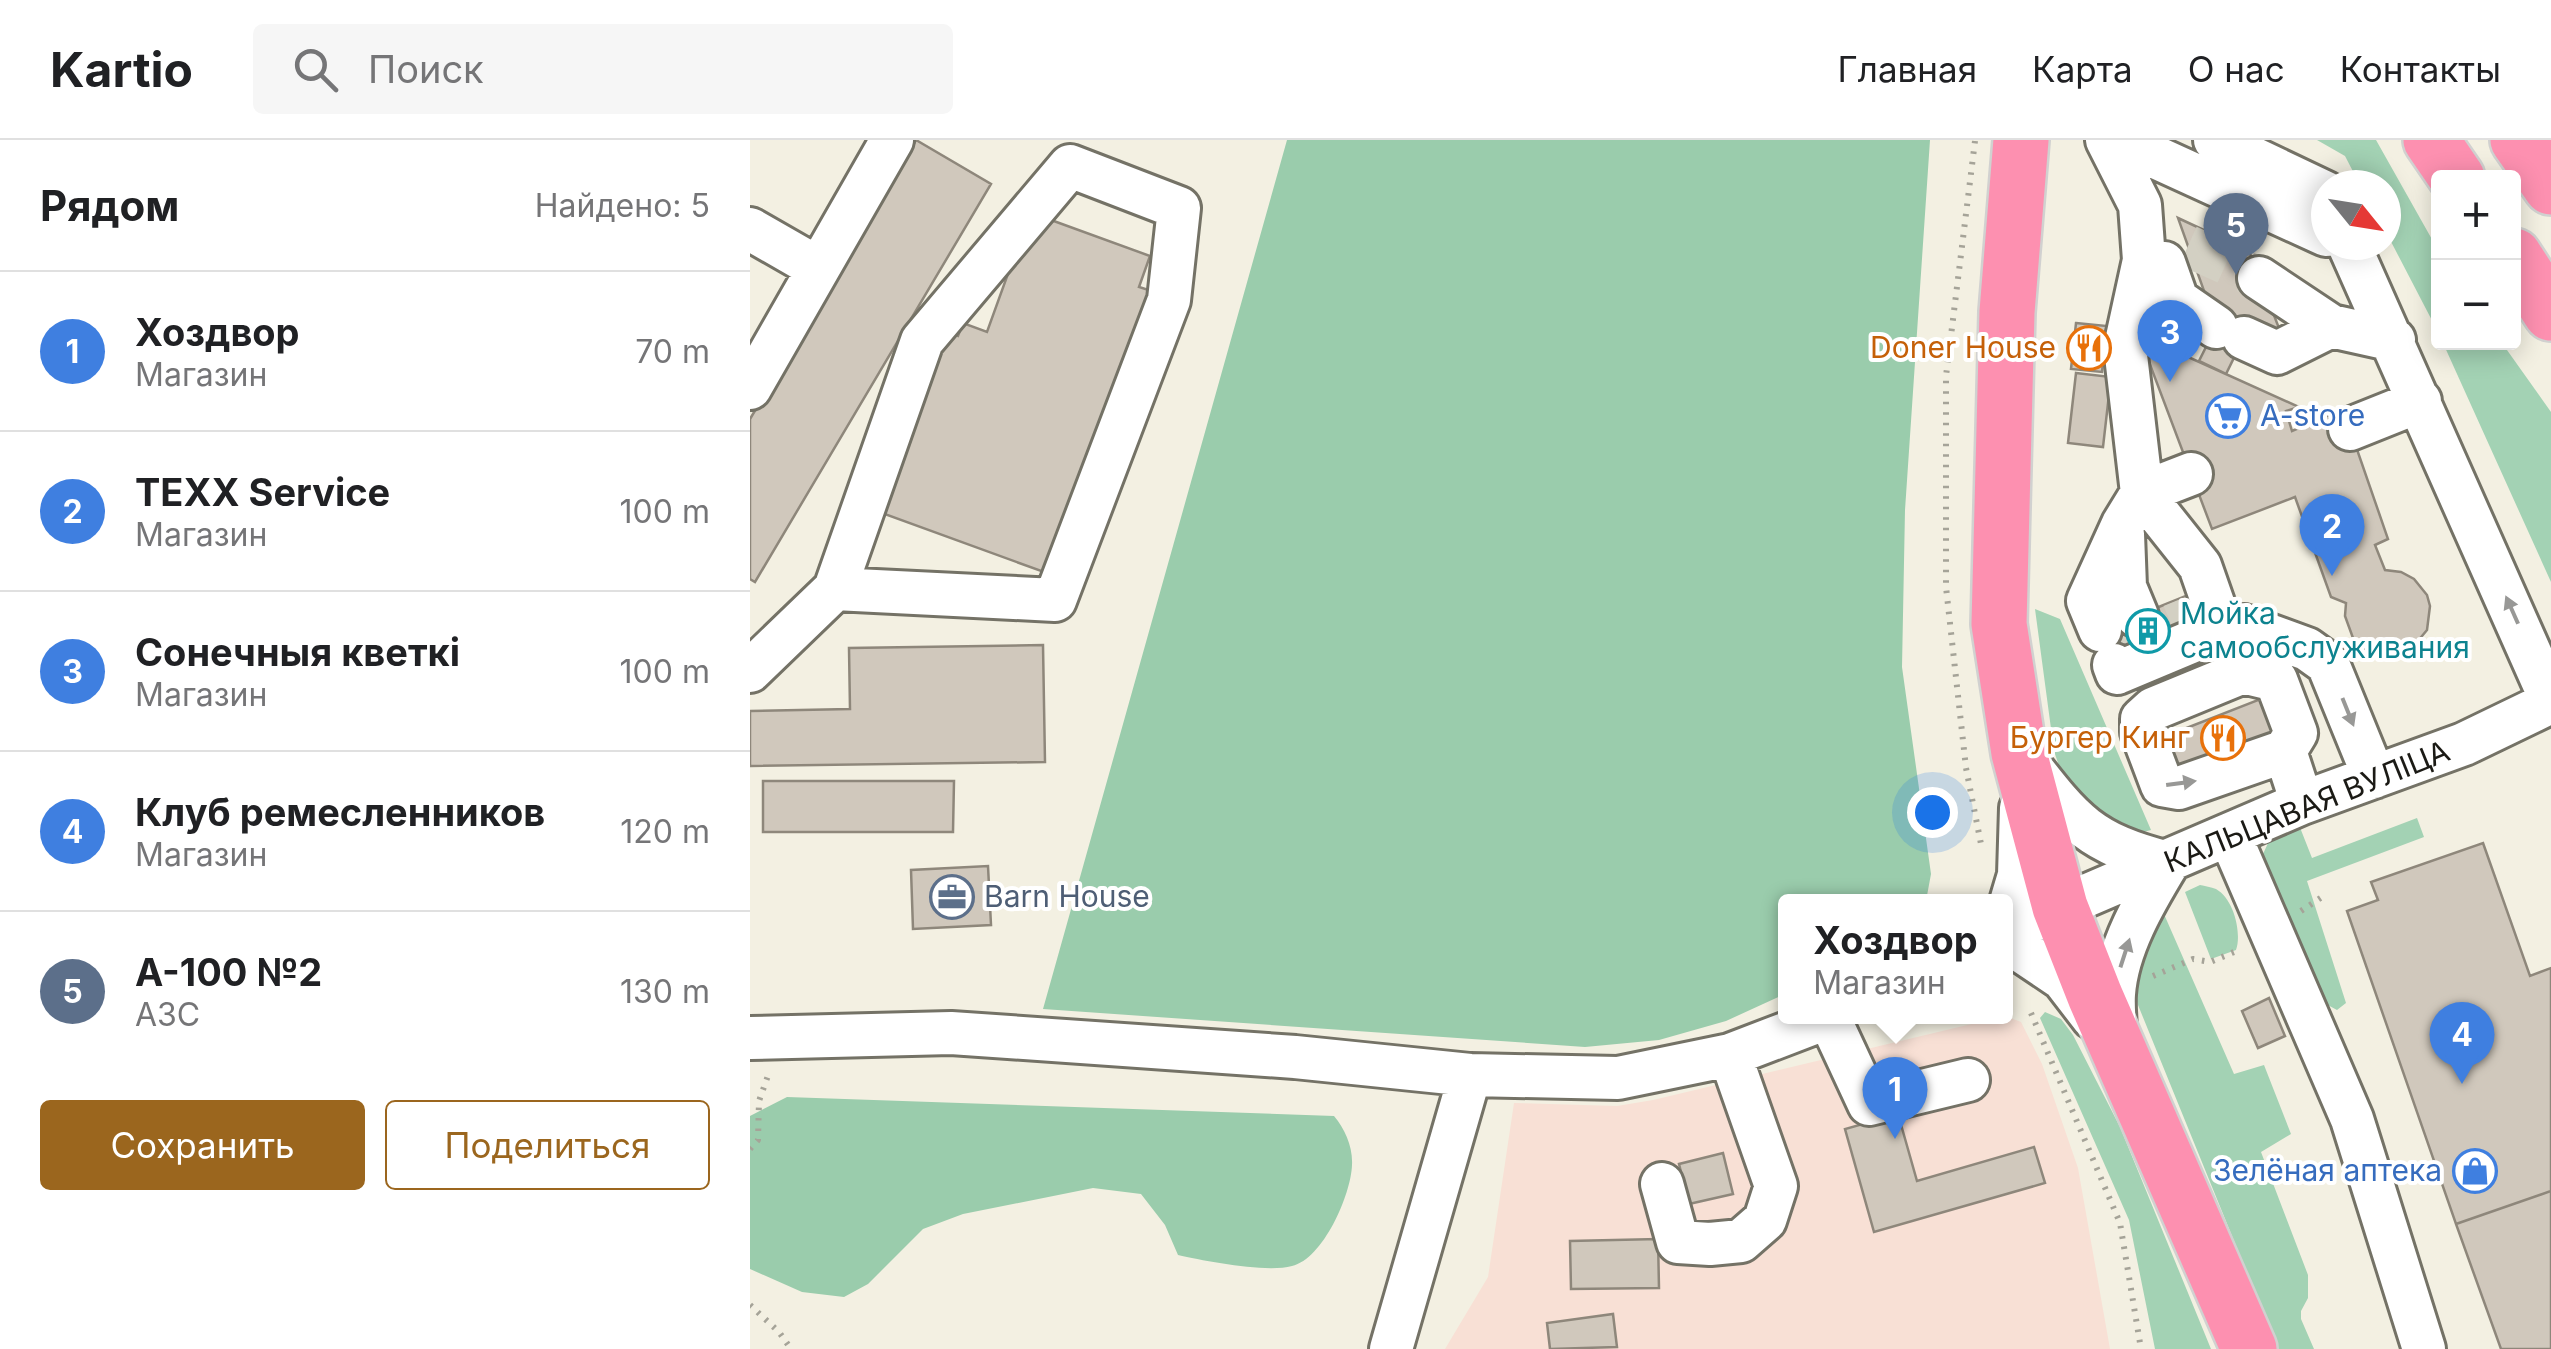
<!DOCTYPE html>
<html lang="ru">
<meta charset="utf-8">
<style>
body{margin:0;font-family:Inter,sans-serif;background:#f6f6f6;color:#202124}
.controls{position:absolute;right:30px;top:30px;display:grid;overflow:hidden;border-radius:10px;box-shadow:0 5px 25px #0003}
.controls button{width:90px;height:90px;display:grid;place-items:center;padding:0;border:0;border-bottom:2px solid #e0e0e0;background:#fff;color:#202124;font:50px sans-serif}
.compass{position:absolute;left:1561px;top:30px;width:90px;height:90px;border-radius:50%;background:#fff;box-shadow:0 5px 25px #0003;rotate:120deg}
.you{position:absolute;left:1182px;top:672px;width:35px;height:35px;margin:-25px;border:8px solid #fff;border-radius:50%;background:#1a73e8;box-shadow:0 0 0 15px #1a73e833}
.badge{display:grid;place-items:center;width:65px;height:65px;border-radius:50%;background:#9b661e;color:#fff;font-size:32px;font-weight:700}
.pin{position:absolute;translate:-50% -82px;filter:drop-shadow(0 2px 5px #0008)}
.pin::after{content:'';position:absolute;top:52px;width:35px;height:30px;background:inherit;clip-path:polygon(0 0,100% 0,50% 100%)}
.popup{position:absolute;left:1028px;top:754px;width:235px;height:130px;box-sizing:border-box;display:grid;place-content:center;border-radius:10px;background:#fff;filter:drop-shadow(0 2px 8px #0005);font-size:32px;white-space:nowrap;color:#757577}
.popup b{font-size:38px;color:#202124}
.popup::after{content:'';position:absolute;left:50%;top:100%;margin-left:-20px;border:20px solid transparent;border-top-color:#fff}
.list{margin:0;padding:0;list-style:none}
h2{display:flex;justify-content:space-between;align-items:center;height:130px;margin:0;padding:0 40px;font-size:42px}
h2 small{font-size:32px;font-weight:400;color:#757577}
.list li{display:grid;grid-template-columns:65px 1fr auto;gap:30px;align-items:center;box-sizing:border-box;height:160px;padding:0 40px;border-top:2px solid #e0e0e0}
.list b{display:block;font-size:38px;white-space:nowrap}
.list p{margin:0;font-size:32px;white-space:nowrap;color:#757577}
.list em{font-size:32px;font-style:normal;color:#757577}
.actions{display:flex;gap:20px;padding:30px 40px}
.actions a{flex:1;padding:22px 0;border:2px solid #9b661e;border-radius:10px;text-align:center;font-size:35px;color:#9b661e}
.actions .main{background:#9b661e;color:#fff}
.icon{flex:none;width:55px;height:55px;fill:none;stroke:currentColor;stroke-width:2;stroke-linecap:round;stroke-linejoin:round}
.map{position:relative;flex:none;width:1801px;height:1209px;overflow:hidden}
header{display:flex;align-items:center;gap:60px;box-sizing:border-box;height:140px;padding:0 50px;background:#fff;border-bottom:2px solid #e0e0e0}
header strong{font-size:48px}
nav{display:flex;gap:55px;margin-inline-start:auto;font-size:35px}
.search{width:700px;height:90px;background:#f6f6f6;display:flex;align-items:center;gap:25px;box-sizing:border-box;padding:0 35px;border-radius:10px;color:#757577;font-size:38px}
main{display:flex}
aside{flex:1;background:#fff}
.map>svg:first-child{display:block}
.industrial{fill:#f8e0d5}
.green{fill:#a3d2b4}
.forest{fill:#9accac}
.building{fill:#d0c8bc;stroke:#8e877b;stroke-width:2.5}
.lines{fill:none;stroke-linecap:round;stroke-linejoin:round}
.minor-tunnel{stroke:#d3d0c3;stroke-width:42;stroke-dasharray:42 21;stroke-linecap:butt}
.minor-casing{stroke:#747266;stroke-width:48}
.highway-casing{stroke:#d1d1d0;stroke-width:60}
.path{stroke:#a5a398;stroke-width:6;stroke-dasharray:2.5 8;stroke-linecap:butt}
.minor{stroke:#fff;stroke-width:42}
.highway{stroke:#fd90b0;stroke-width:55}
.oneway{fill:#989896}
.labels{text-anchor:middle;stroke-width:8;stroke-linejoin:round;paint-order:stroke}
.food-label{font-size:30px;fill:#c56008;stroke:#fff;text-anchor:end}
.shop-label{font-size:30px;fill:#366cbe;stroke:#fff;text-anchor:start}
.culture-label{font-size:30px;fill:#0d838f;stroke:#fff;text-anchor:start}
.street-label{font-size:30px;fill:#1b1a15;stroke:#fff}
.service-label{font-size:30px;fill:#4e5e75;stroke:#fff;text-anchor:start}
</style>
<header>
<strong>Kartio</strong>
<div class="search"><svg class="icon" aria-label="search" viewBox="0 0 24 24"><circle cx="10" cy="10" r="6"/><path d="M15 15l6 6"/></svg>Поиск</div>
<nav><a>Главная</a><a>Карта</a><a>О нас</a><a>Контакты</a></nav>
</header>
<main>
<aside>
<h2>Рядом<small>Найдено: 5</small></h2>
<ul class="list">
<li><span class="badge" style="background:#3f7fe0">1</span><div><b>Хоздвор</b><p>Магазин</p></div><em>70 m</em></li>
<li><span class="badge" style="background:#3f7fe0">2</span><div><b>TEXX Service</b><p>Магазин</p></div><em>100 m</em></li>
<li><span class="badge" style="background:#3f7fe0">3</span><div><b>Сонечныя кветкі</b><p>Магазин</p></div><em>100 m</em></li>
<li><span class="badge" style="background:#3f7fe0">4</span><div><b>Клуб ремесленников</b><p>Магазин</p></div><em>120 m</em></li>
<li><span class="badge" style="background:#5c6f8a">5</span><div><b>А-100 №2</b><p>АЗС</p></div><em>130 m</em></li>
</ul>
<div class="actions"><a class="main">Сохранить</a><a>Поделиться</a></div>
</aside>
<div class="map">
<svg width="1801" height="1209" viewBox="0 0 1801 1209">
<rect width="100%" height="100%" fill="#f3f0e2"/>
<!-- industrial -->
<path class="industrial" d="M1255 876 1271 882 1292 924 1328 1028 1360 1209H695L738 1137 764 963 867 966 903 960Z"/>
<!-- green -->
<path class="green" d="M1567 0H1626L1688 110V192L1636 92V45H1610L1595 16Z
M1693 203H1752L1801 272V442Z
M1285 469 1310 479 1401 690 1378 696 1318 653 1304 611Z
M1667 678 1674 697 1557 741 1596 863 1587 870 1574 863 1513 714 1519 701 1549 685 1562 718Z
M1450 745C1455 746 1461 747 1466 749 1484 759 1492 793 1486 810L1461 819 1435 752Z
M1410 765 1484 934 1514 925 1541 994 1511 1012 1558 1135V1158L1551 1171V1179L1564 1209H1528L1388 865 1383 847Z
M1295 872 1311 879 1323 895 1370 987 1461 1209H1405L1379 1080 1290 878Z"/>
<!-- forest -->
<path class="forest" d="M537 0H1180L1155 370 1152 527 1181 734 1176 761 1035 762V854L976 881 909 900 835 907 293 869Z
M37 957 584 976C595 989 603 1007 602 1025 601 1055 573 1119 542 1126 516 1133 455 1121 428 1115L415 1085 391 1054 343 1048 213 1074 173 1089 118 1144 94 1157 52 1152 0 1129V976Z"/>
<!-- building -->
<path class="building" d="M166 0 241 44 5 442 0 439V279Z
M290 76 400 116 389 147 408 153 305 436 121 369 187 188 208 196 213 183 237 192 268 106 278 109Z
M1428 78 1499 111 1534 201 1500 185 1476 234 1449 221 1473 173 1459 165Z
M1326 183 1357 186 1352 232 1321 229Z
M1416 207 1549 267 1536 271 1542 291 1593 269 1638 399 1625 405 1635 430 1651 432 1664 439 1677 455 1680 466 1677 490 1662 508 1643 515H1631L1615 509 1603 498 1595 476 1596 463 1581 457 1545 357 1462 389 1396 214Z
M1326 233 1361 237 1353 307 1318 303Z
M1446 452 1460 487 1353 530 1339 495Z
M293 505 295 622 0 626V571L100 569 99 508Z
M1513 558 1530 601 1433 639 1416 596Z
M13 641H204L203 692H13Z
M1733 703 1780 836 1801 828V1051L1706 1084 1597 771 1628 760 1621 742Z
M238 726 241 785 163 789 161 730Z
M1519 858 1535 896 1508 908 1492 871Z
M1148 974 1167 1041 1284 1007 1295 1043 1124 1092 1095 989Z
M973 1013 983 1054 939 1064 929 1024Z
M1801 1051V1209H1751L1706 1084Z
M908 1099 909 1148 821 1149 820 1101Z
M863 1174 867 1207 800 1209 797 1183Z"/>
<g class="lines">
<!-- minor-tunnel -->
<path class="minor-tunnel" d="M1438 106 1509 138
M1433 458 1447 492
M1368 483 1382 519"/>
<!-- minor casing -->
<g class="minor-casing">
<path id="minor" d="M1368 0 1576 95
M1465 0 1576 53
M0 89 68 128
M1599 105 1801 560
M1414 123 1427 160 1466 187
M1509 138 1581 186 1644 200
M1494 198 1527 213 1581 186
M0 248 142 0
M1600 289 1670 261
M1441 334 1392 353 1450 426 1472 489 1484 513
M1373 394 1375 447 1387 476
M1350 490 1338 461 1373 384 1392 353 1375 207 1394 120 1390 65 1357 0
M1364 525 1367 533 1472 489 1494 486 1557 509 1578 524 1624 637
M0 531 85 449 172 201 320 26 429 68 419 160 305 460 85 449
M1535 611 1429 648 1412 645 1392 592V579L1403 569 1493 532 1526 540 1546 593 1535 611 1552 663
M1276 621C1324 683 1340 703 1418 723
M1480 696 1602 979 1674 1209
M1255 782 1269 735 1271 668
M1255 794 1310 767 1552 663 1714 604 1801 562
M1255 800 1313 839 1343 878
M1079 878 1119 964 1218 940
M1365 893C1365 880 1363 867 1364 854 1367 808 1395 761 1418 723
M0 898 201 893 545 917 720 935 868 938 980 915 1082 876
M912 1044 928 1102 960 1104 991 1101 1015 1080 1026 1046 980 915
M641 1209 720 935"/>
</g>
<!-- highway casing -->
<g class="highway-casing">
<path id="highway" d="M1271 0 1257 172 1249 484 1269 613 1310 767 1345 856 1499 1209
M1681 0 1707 38
M1768 0 1801 47
M1764 116 1801 173"/>
</g>
<!-- path -->
<path class="path" d="M1225 1 1196 236V447L1216 628 1231 704
M1551 771 1572 757
M1403 836 1443 819 1460 822 1489 810
M1281 873 1370 1083 1391 1209
M0 1009 8 1000 9 961 20 930
M0 1165 29 1192 41 1209"/>
<!-- minor -->
<use href="#minor" class="minor"/>
<!-- highway -->
<use href="#highway" class="highway"/>
</g>
<!-- one-way arrows -->
<defs><path id="oneway-solid" d="M-6-.8H1V-3.2L6.5 0L1 3.2V.8H-6Z" transform="scale(2.5)"/></defs>
<g class="oneway">
<use href="#oneway-solid" transform="translate(1762 470) rotate(-114)"/>
<use href="#oneway-solid" transform="translate(1598 572) rotate(68)"/>
<use href="#oneway-solid" transform="translate(1431 643) rotate(-8)"/>
<use href="#oneway-solid" transform="translate(1375 813) rotate(-72)"/>
</g>
<!-- icons -->
<defs>
<g id="restaurant-ring" transform="scale(2.25)"><circle r="9.5" fill="#fff" stroke="#e8710a" stroke-width="1.5"/><path d="M-5-6h1v4h1v-4h1v4h1v-4h1v5L-1.5 .5V6h-2V.5L-5-1ZM5-6V6H3V1.5H1.5Q1.5-4 5-6Z" fill="#e8710a"/></g>
<g id="supermarket-ring" transform="scale(2.25)"><circle r="9.5" fill="#fff" stroke="#3f7fe0" stroke-width="1.5"/><path d="M-6-5.5h2.5l.6 2H6L4.5 2H-2.5L-4.4-4H-6ZM-1.5 3.2a1.3 1.3 0 1 0 .1 0ZM3 3.2a1.3 1.3 0 1 0 .1 0Z" fill="#3f7fe0"/></g>
<g id="building-ring" transform="scale(2.25)"><circle r="9.5" fill="#fff" stroke="#0f9aa8" stroke-width="1.5"/><path d="M-4-6H4V6H1V3H-1V6H-4ZM-2.5-4.3h1.7v1.8h-1.7ZM.8-4.3h1.7v1.8H.8ZM-2.5-1h1.7V.8h-1.7ZM.8-1h1.7V.8H.8Z" fill="#0f9aa8"/></g>
<g id="office-ring" transform="scale(2.25)"><circle r="9.5" fill="#fff" stroke="#5c6f8a" stroke-width="1.5"/><path d="M-6-3h4V-5.5h4V-3h4V5H-6ZM-1-4.5V-3h2v-1.5ZM-6 0V1H6V0Z" fill="#5c6f8a"/></g>
<g id="shop-ring" transform="scale(2.25)"><circle r="9.5" fill="#fff" stroke="#3f7fe0" stroke-width="1.5"/><path d="M-5-2.5h2.3a2.7 3.5 0 0 1 5.4 0H5L5.5 6h-11ZM-1.5-2.5h3a1.5 2.3 0 0 0-3 0Z" fill="#3f7fe0"/></g>
</defs>
<g fill-rule="evenodd">
<use href="#restaurant-ring" x="1339" y="208"/>
<use href="#supermarket-ring" x="1478" y="276"/>
<use href="#building-ring" x="1398" y="491"/>
<use href="#restaurant-ring" x="1473" y="598"/>
<use href="#office-ring" x="202" y="757"/>
<use href="#shop-ring" x="1725" y="1031"/>
</g>
<g class="labels">
<!-- food labels -->
<g class="food-label">
<text x="1306" y="218">Doner House</text>
<text x="1440" y="608">Бургер Кинг</text>
</g>
<!-- shop labels -->
<g class="shop-label">
<text x="1510" y="286">A-store</text>
<text x="1692" y="1041" text-anchor="end">Зелёная аптека</text>
</g>
<!-- culture labels -->
<g class="culture-label">
<text x="1430" y="484">Мойка<tspan x="1430" dy="34">самообслуживания</tspan></text>
</g>
<!-- street labels -->
<g class="street-label">
<text transform="translate(1557 667) rotate(-22)" y="10">КАЛЬЦАВАЯ ВУЛІЦА</text>
</g>
<!-- service labels -->
<g class="service-label">
<text x="234" y="767">Barn House</text>
</g>
</g>
</svg>
<div class="controls">
<button>+</button>
<button>−</button>
</div>
<svg class="compass" viewBox="-18 -18 36 36"><path d="M0-13l5 13h-10z" fill="#e53935"/><path d="M0 13l5-13h-10z" fill="#757577"/></svg>
<div class="you"></div>
<div class="pin badge" style="left:1145px;top:999px;background:#3f7fe0">1</div>
<div class="popup"><b>Хоздвор</b>Магазин</div>
<div class="pin badge" style="left:1582px;top:436px;background:#3f7fe0">2</div>
<div class="pin badge" style="left:1420px;top:242px;background:#3f7fe0">3</div>
<div class="pin badge" style="left:1712px;top:944px;background:#3f7fe0">4</div>
<div class="pin badge" style="left:1486px;top:135px;background:#5c6f8a">5</div>
</div>
</main>
